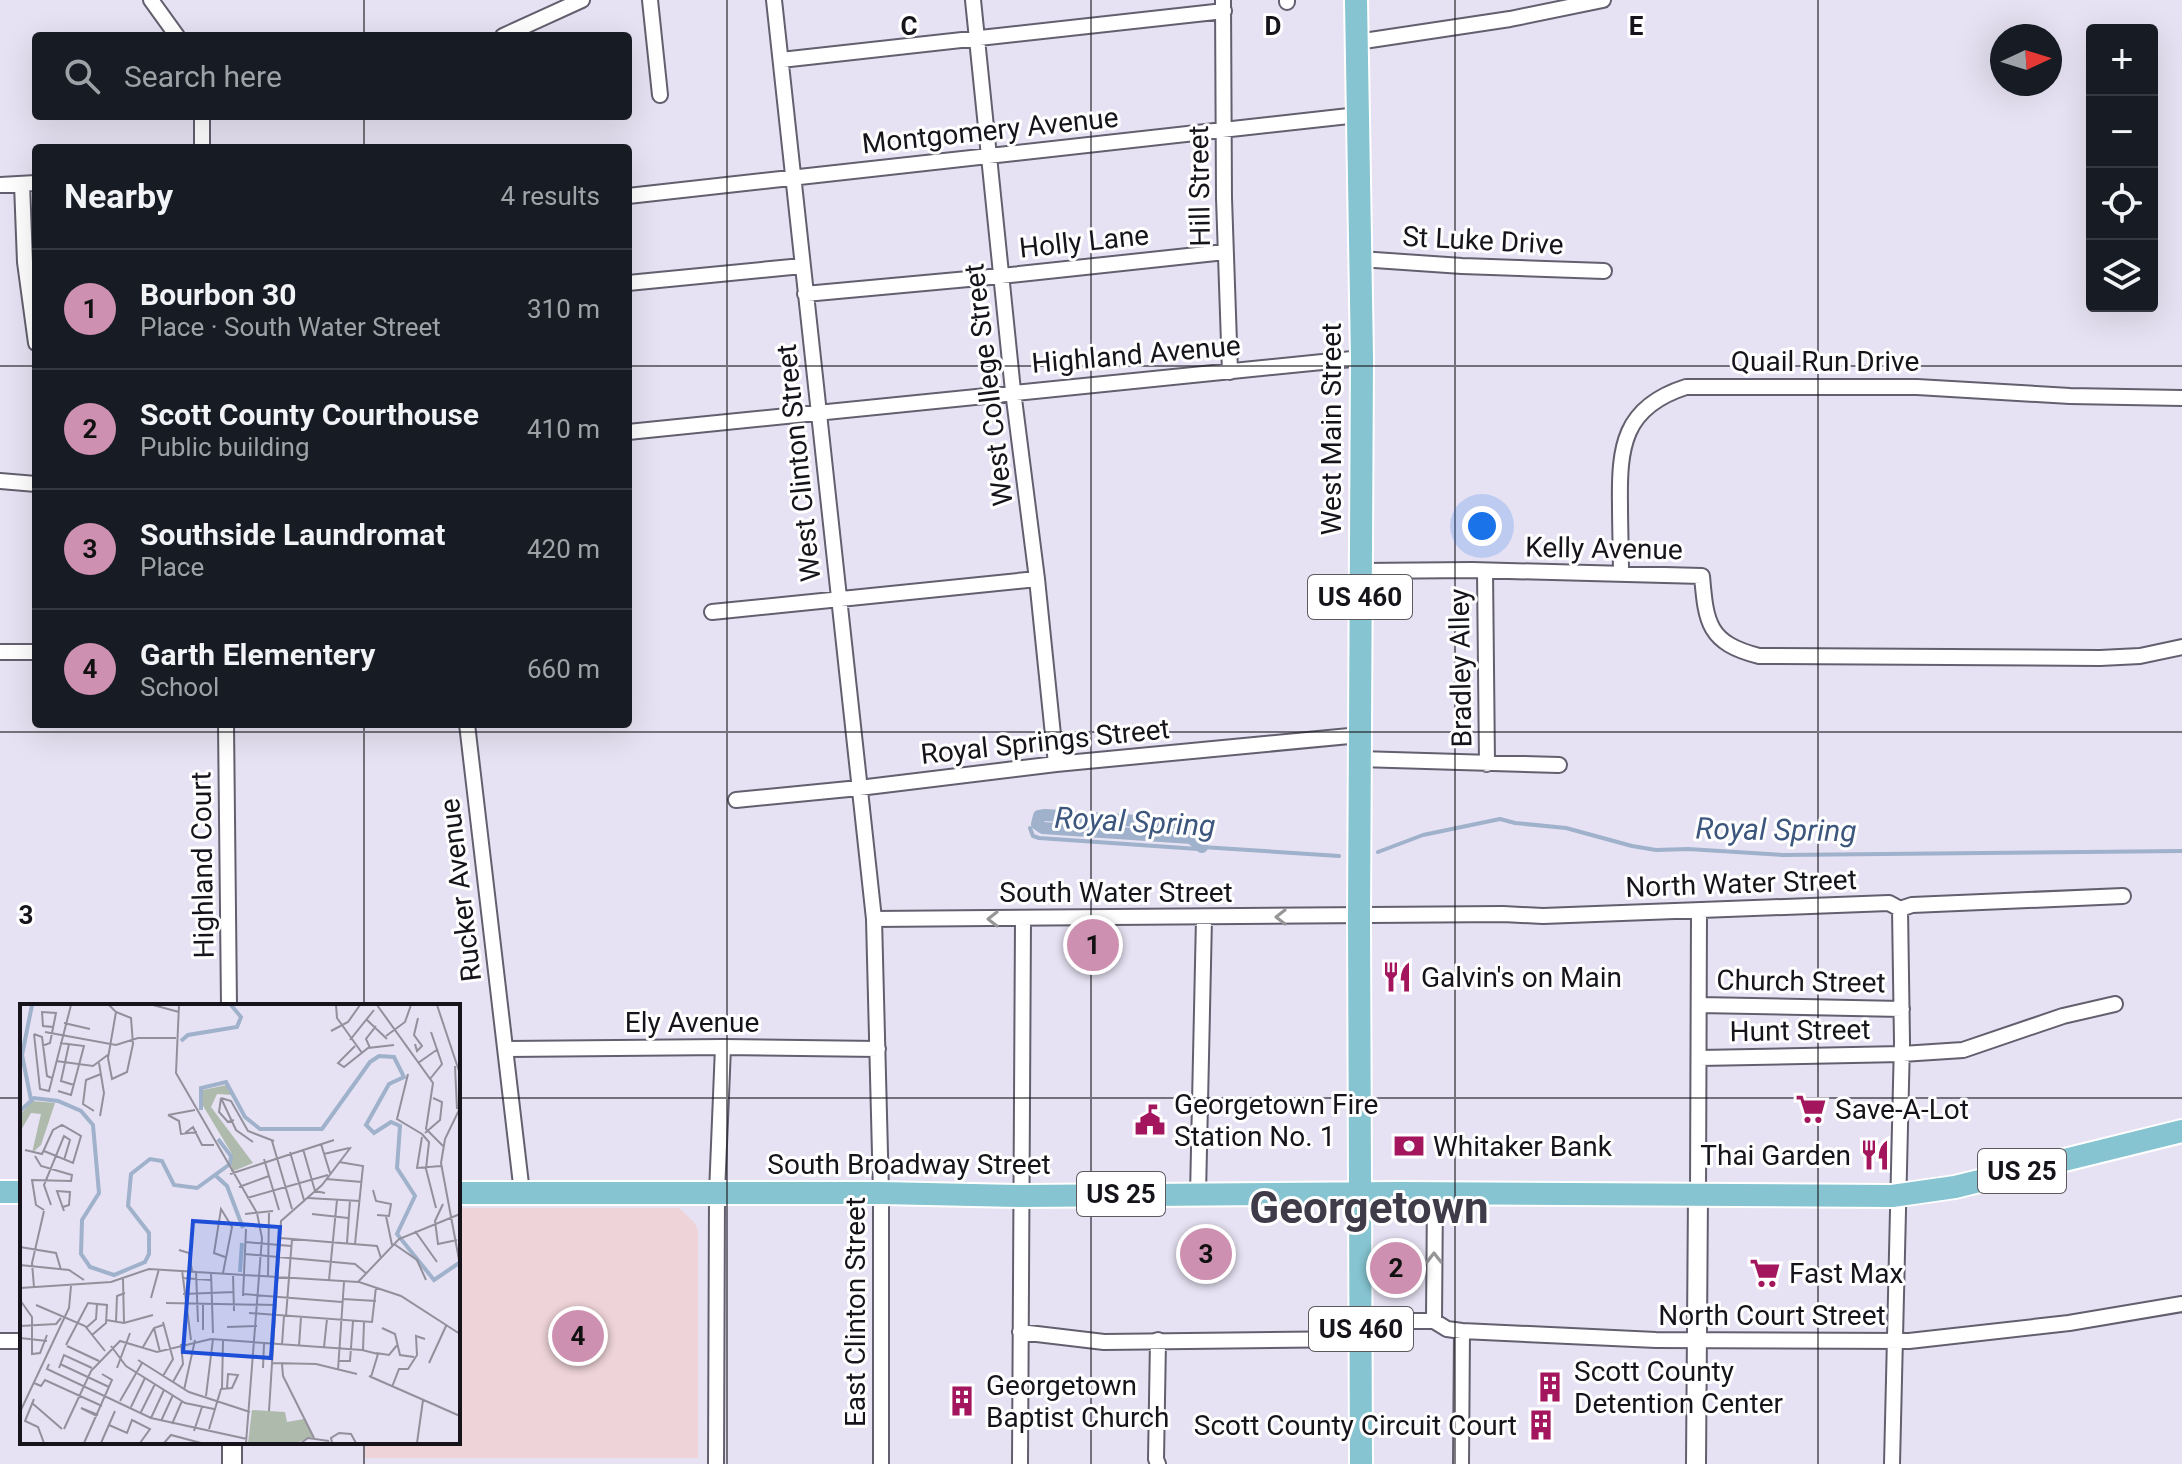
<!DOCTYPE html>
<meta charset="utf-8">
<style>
body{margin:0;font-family:Roboto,sans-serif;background:#20242c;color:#f1f3f6}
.controls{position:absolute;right:24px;top:24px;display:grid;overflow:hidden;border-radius:8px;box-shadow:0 8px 32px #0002}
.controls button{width:72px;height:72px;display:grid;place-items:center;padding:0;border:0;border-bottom:2px solid #363941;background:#171b24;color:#f1f3f6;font:40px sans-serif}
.compass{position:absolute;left:1990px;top:24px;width:72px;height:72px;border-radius:50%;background:#171b24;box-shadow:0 8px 32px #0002;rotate:86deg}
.you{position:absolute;left:1482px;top:526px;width:28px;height:28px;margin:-20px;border:6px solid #fff;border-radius:50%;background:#1a73e8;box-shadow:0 0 0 12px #1a73e833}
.badge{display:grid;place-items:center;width:52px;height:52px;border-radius:50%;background:#ce90b1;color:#111;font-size:26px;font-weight:700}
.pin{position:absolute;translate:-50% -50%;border:4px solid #fff;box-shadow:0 2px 8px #0006}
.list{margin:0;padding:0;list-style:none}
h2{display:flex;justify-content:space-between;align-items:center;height:104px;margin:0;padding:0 32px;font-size:34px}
h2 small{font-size:26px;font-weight:400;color:#9ea1a6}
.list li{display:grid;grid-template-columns:52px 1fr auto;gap:24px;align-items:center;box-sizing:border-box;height:120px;padding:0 32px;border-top:2px solid #363941}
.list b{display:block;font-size:30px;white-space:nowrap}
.list p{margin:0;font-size:26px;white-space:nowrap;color:#9ea1a6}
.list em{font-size:26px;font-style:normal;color:#9ea1a6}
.icon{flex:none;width:44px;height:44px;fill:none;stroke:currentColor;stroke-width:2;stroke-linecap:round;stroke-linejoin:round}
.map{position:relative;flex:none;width:2182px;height:1464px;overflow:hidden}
.search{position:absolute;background:#171b24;box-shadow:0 8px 32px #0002;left:32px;top:32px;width:600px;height:88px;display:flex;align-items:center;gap:20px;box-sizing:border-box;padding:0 28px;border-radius:8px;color:#9ea1a6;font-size:30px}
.panel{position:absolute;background:#171b24;box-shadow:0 8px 32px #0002;left:32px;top:144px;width:600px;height:584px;border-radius:8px}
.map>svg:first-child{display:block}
.education{fill:#eed3d8}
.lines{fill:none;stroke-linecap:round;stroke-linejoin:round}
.stream{stroke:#9fb1cb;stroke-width:4}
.canal{stroke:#9fb1cb;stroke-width:12}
.minor-casing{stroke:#635f6e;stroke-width:18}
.tertiary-casing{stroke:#635f6e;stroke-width:22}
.primary-casing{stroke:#fff;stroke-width:26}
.minor{stroke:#fff;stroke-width:14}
.tertiary{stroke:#fff;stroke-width:18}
.primary{stroke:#85c4d0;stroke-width:22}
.oneway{stroke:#969598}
.grid{fill:none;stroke:#16141a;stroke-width:2;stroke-opacity:0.55}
.labels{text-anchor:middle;stroke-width:6;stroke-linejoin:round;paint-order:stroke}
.shield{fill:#fff;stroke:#5c5a5f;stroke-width:2}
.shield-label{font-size:26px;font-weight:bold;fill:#16141a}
.street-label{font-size:28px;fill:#16141a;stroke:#fff}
.poi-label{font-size:28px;fill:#16141a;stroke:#fff;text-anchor:start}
.water-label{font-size:30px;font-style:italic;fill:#3c567e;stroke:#fff}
.town-label{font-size:44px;font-weight:bold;fill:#3f3b49;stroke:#fff}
.inset-river{fill:none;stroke:#9fb1cb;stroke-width:4}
.inset-road{fill:none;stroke:#93909c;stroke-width:2}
.view{fill:#1d4ed8;fill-opacity:0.15;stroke:#1d4ed8;stroke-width:4}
.inset-edge{fill:none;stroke:#16141a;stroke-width:4}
.grid-label{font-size:26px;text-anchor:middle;font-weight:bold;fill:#16141a;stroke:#fff;stroke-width:6;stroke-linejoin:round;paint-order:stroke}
</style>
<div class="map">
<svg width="2182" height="1464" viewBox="0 0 2182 1464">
<rect width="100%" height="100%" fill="#e6e2f3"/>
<!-- education -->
<path class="education" d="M458 1208H679L694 1222 698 1230V1458H365V1442H458Z"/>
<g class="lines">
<!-- stream -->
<path class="stream" d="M1030 828 1033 836 1039 838 1198 849 1202 847 1339 856
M1378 852 1423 835 1500 819 1515 823 1566 828 1632 846 1656 850 1688 849 1783 855 2182 851"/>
<!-- canal -->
<path class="canal" d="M1199 825 1045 815 1039 816 1037 824 1043 828 1191 838 1202 847"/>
<!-- minor casing -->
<g class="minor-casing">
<path id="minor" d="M151 0 177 36
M650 0 660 95
M774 0 874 919 881 1193V1464
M973 0 1013 391 1037 579 1056 764
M1223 0 1224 198 1230 372
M1287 0V2
M503 36 582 0
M1357 42 1510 19 1603 0
M781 60 1224 11
M202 116V148
M22 184 25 262 36 343
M0 185 36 183
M628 196 1358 115
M1360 259 1462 266 1604 271
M628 283 802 266
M805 294 1001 276 1225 252
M628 432 1362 358
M0 481 36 484
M1361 571 1472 570 1702 576C1706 623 1708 643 1759 656L2100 658 2140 656 2182 647
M1485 571 1487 764
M1621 574C1621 551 1620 528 1620 505 1619 447 1623 407 1686 387H1917L2070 396 2182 398
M712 612 1037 579
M0 652H36
M226 724 229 1006
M467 724 522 1193
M1359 759 1559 765
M736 800 859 788 1056 764 1360 735
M874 919 1503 914 1543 916 1889 903 1900 909 1912 905 2123 896
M1699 1005 1902 1009
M505 1049 723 1047 878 1049
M1699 1058 1902 1054 1963 1050 2063 1016 2115 1004
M1698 1194 1699 911
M1198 1195 1204 918
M1361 1321H1434L1447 1329 1462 1331 1656 1340 1909 1341 2069 1323 2182 1304
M1434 1321 1435 1194
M1020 1332 1104 1342 1361 1339
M0 1341H22
M716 1464 717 1193 723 1047
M1020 1464 1023 919
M1158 1464 1156 1459 1158 1340
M1461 1464 1462 1331
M1892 1464 1902 1042 1900 909"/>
</g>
<!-- tertiary casing -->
<g class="tertiary-casing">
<path id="tertiary" d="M232 1442V1464
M1696 1464 1698 1194"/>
</g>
<!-- primary casing -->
<g class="primary-casing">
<path id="primary" d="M1356 0 1362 358 1359 917 1361 1464
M0 1192H22
M458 1193H881L1021 1196 1399 1193 1892 1196 1955 1187 2182 1131"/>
</g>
<!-- minor -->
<use href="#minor" class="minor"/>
<!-- tertiary -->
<use href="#tertiary" class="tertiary"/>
<!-- primary -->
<use href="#primary" class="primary"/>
</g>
<!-- one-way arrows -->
<defs><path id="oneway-chevron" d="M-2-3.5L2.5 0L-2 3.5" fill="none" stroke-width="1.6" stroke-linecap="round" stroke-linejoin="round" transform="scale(2)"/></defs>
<g class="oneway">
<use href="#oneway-chevron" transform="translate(1281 917) rotate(180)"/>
<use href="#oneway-chevron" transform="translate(993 919) rotate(-180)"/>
<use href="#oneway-chevron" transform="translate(1434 1258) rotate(-90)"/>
</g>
<!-- grid -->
<path class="grid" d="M364 0V36M727 0V1464M1091 0V1464M1455 0V1464M1818 0V1464M364 116V148M0 366H36M628 366H2182M364 724V1006M0 732H2182M0 1098H22M458 1098H2182M364 1442V1464"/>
<!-- icons -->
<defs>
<g id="restaurant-bare" transform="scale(2.4)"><path d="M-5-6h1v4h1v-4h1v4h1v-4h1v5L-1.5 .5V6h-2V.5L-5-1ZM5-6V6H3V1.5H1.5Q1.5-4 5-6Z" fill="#a3165d" stroke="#fff" stroke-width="2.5" paint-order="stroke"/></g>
<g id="supermarket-bare" transform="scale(2.4)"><path d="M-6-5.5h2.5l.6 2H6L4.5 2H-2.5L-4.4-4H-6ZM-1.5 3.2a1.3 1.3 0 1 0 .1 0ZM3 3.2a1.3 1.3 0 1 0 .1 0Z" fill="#a3165d" stroke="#fff" stroke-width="2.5" paint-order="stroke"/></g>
<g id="civic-bare" transform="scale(2.4)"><path d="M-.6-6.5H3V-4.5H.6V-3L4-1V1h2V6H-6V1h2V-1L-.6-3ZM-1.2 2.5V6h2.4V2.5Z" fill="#a3165d" stroke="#fff" stroke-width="2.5" paint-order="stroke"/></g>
<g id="bank-bare" transform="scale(2.4)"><path d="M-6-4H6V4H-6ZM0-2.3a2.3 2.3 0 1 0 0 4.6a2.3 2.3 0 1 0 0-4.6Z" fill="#a3165d" stroke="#fff" stroke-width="2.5" paint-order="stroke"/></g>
<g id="building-bare" transform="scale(2.4)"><path d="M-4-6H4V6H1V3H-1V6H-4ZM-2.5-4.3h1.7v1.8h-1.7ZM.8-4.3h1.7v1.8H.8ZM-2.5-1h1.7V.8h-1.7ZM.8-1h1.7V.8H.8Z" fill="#a3165d" stroke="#fff" stroke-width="2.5" paint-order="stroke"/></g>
</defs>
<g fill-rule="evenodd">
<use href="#restaurant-bare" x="1397" y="977"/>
<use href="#supermarket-bare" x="1811" y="1109"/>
<use href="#civic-bare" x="1150" y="1120"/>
<use href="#bank-bare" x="1409" y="1146"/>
<use href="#restaurant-bare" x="1875" y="1155"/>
<use href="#supermarket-bare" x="1765" y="1273"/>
<use href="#building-bare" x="1550" y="1387"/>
<use href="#building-bare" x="962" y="1401"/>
<use href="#building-bare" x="1541" y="1425"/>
</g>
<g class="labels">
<!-- shield labels -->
<g class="shield">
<rect x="1308" y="575" width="104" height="44" rx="6"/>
<rect x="1978" y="1149" width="88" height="44" rx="6"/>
<rect x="1077" y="1172" width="88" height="44" rx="6"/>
<rect x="1309" y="1307" width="104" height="44" rx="6"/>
</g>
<g class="shield-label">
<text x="1360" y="606">US 460</text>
<text x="2022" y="1180">US 25</text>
<text x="1121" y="1203">US 25</text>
<text x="1361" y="1338">US 460</text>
</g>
<!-- street labels -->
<g class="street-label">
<text transform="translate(990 130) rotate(-6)" y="10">Montgomery Avenue</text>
<text transform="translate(1199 186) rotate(-91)" y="10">Hill Street</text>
<text transform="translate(1483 240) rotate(3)" y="10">St Luke Drive</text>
<text transform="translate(1084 241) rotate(-6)" y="10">Holly Lane</text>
<text transform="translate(1136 354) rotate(-5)" y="10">Highland Avenue</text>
<text x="1825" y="371">Quail Run Drive</text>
<text transform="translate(988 385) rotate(-97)" y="10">West College Street</text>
<text transform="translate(1331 429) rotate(-90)" y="10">West Main Street</text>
<text transform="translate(798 463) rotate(-96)" y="10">West Clinton Street</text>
<text transform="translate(1604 548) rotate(1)" y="10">Kelly Avenue</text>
<text transform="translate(1460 668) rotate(-91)" y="10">Bradley Alley</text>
<text transform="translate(1045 741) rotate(-6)" y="10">Royal Springs Street</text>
<text transform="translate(202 865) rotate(-91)" y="10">Highland Court</text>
<text transform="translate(1741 883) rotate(-2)" y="10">North Water Street</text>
<text transform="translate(460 890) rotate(-97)" y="10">Rucker Avenue</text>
<text x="1116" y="902">South Water Street</text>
<text transform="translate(1801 981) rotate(1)" y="10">Church Street</text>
<text x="692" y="1032">Ely Avenue</text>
<text transform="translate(1800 1030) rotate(-1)" y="10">Hunt Street</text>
<text x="909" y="1174">South Broadway Street</text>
<text transform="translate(855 1312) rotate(-90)" y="10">East Clinton Street</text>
<text x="1772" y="1325">North Court Street</text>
</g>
<!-- poi labels -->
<g class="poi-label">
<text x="1421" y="987">Galvin's on Main</text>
<text x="1174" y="1114">Georgetown Fire<tspan x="1174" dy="32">Station No. 1</tspan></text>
<text x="1835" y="1119">Save-A-Lot</text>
<text x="1433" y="1156">Whitaker Bank</text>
<text x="1851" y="1165" text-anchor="end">Thai Garden</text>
<text x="1789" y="1283">Fast Max</text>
<text x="1574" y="1381">Scott County<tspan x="1574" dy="32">Detention Center</tspan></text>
<text x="986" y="1395">Georgetown<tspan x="986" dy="32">Baptist Church</tspan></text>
<text x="1517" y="1435" text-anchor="end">Scott County Circuit Court</text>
</g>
<!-- water labels -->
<g class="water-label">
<text transform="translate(1135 822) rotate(3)" y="10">Royal Spring</text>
<text transform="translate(1776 830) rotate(1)" y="10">Royal Spring</text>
</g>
<!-- town labels -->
<g class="town-label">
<text x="1369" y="1223">Georgetown</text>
</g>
</g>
<!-- overview -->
<g transform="translate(20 1004)">
<rect width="440" height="440" fill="#e6e2f3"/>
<path d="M207 81 213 91 197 90 191 103 233 159 211 168 212 150 179 95 183 86ZM12 97 35 99 21 141 12 149 21 110 11 109 0 128V111ZM232 406 265 408 267 418 284 415 293 433 276 439H228Z" fill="#aebaab"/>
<path class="inset-river" d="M161 37 168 31 217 23 221 13 211 1M11 96 2 51 12 1M181 106V84L206 78 225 113 240 125H302L350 58 359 52 374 53 384 73 369 80 346 121 354 129 371 118 380 122 377 164 395 192 377 230 414 276 439 259M0 107 14 94 38 97 61 107 73 121 79 189 62 216 61 250 70 263 94 271 125 258 129 250V229L108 202 111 170 130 155 142 157 154 181 177 184 210 160 211 152 198 135M195 171 207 182 223 224M220 268 222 239"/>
<path class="inset-road" d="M89 1 96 8 88 54 92 75 107 68 113 40 111 14 96 8M133 1 159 8M159 1 156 69 237 209 242 234 226 439M316 1 317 14 342 49M357 1 413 79 406 125 423 142M417 1 440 70M347 16 367 35M44 19 70 25M311 27 328 18 340 1M25 28 96 41 118 34H156M14 30 20 85 29 87 51 1M14 30 22 33 27 72 32 74M366 32 385 18 391 1M330 36 354 6M49 40 41 77 54 81M395 40 397 47 402 42 394 31 398 14M22 42 30 39 36 9 22 8 23 22 33 23M335 42 318 59 324 63 348 44 374 41M350 44 346 35 356 22M36 57 73 62 89 50M79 59 84 89 80 112M398 59 418 45M435 62 437 105M388 70 377 115 402 130M410 75 422 60 411 28M38 87 51 91 64 42 40 39M201 94 211 97 228 127 254 137M201 94 216 126 233 138M201 94 199 108 208 118 214 116M440 104 425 135 421 159 440 261M74 107 63 100 66 76 81 70M148 111 159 117 161 130 177 128M148 111 175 106M165 129 173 123 182 141H194M405 129 420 116 422 98 413 94M402 130 409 138 406 165 416 204M402 133 397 164 421 162M252 137 272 205M301 140 310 169M283 145 295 187 305 189M5 146 22 150 33 126 42 121 61 132 53 159 24 147M270 148 284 196M304 150 329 144M15 152 21 162 52 171 51 177 12 176 16 201 24 206M244 155 259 206M319 158 343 162 335 240M210 170 314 136M306 175 342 178M219 183 249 172M353 186 356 197 371 200 369 212 357 211M227 194 308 171M288 194 340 197M423 200 415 217 418 240 437 236M31 201 24 181 44 132 50 136 44 156M43 203 49 201 50 188 37 187 44 207M225 210 253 207M292 210 328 214M366 212 372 241M395 227 417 258M260 234 357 242 361 254M226 238 271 242M327 239 330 196M374 240 397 256 406 276M0 243 36 249 41 266M159 246 169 249 172 267M225 250 335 260 347 270M0 261 49 266 64 276M162 266 171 336M176 267 178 318M191 268 193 329M203 269 212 223 201 205 194 249 205 253M213 270 214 307M248 272 249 209M162 274 191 276M103 275 104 319M309 276 317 196M339 278 381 292 440 330M14 283 12 259 24 207M0 284 91 278 129 265 338 278 379 235 440 210M163 290 214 288M223 290 322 298M223 292 226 225M131 294 139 265M323 295 356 297M0 296 12 313V350L20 349 27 331M146 299 255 301M16 301 65 322 85 347M183 301V326M229 309 352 318 356 283M266 312 272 235M86 316 104 319 133 311M96 318 97 292 105 289M143 318 153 355 143 372M0 322 36 320 41 314M67 323 76 315 77 300M207 323 237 322M134 324 140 348M362 324 375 330 380 351 394 353M0 334 27 337M46 341 68 299 87 301 86 319 72 331M262 341 264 312M47 342 79 357M91 342 106 362 165 399 194 405M279 342 281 313M123 343 134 324 143 321M304 343 307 315M343 346 344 318M356 349 369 351 378 340M118 356 169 388 230 408M319 357H330L333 317M252 359 296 360 337 370M409 359 426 322M29 360 27 365 131 414 227 435M40 360 89 383M262 360 263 372 294 434M39 364 44 351 72 364M97 364 110 329M243 364 244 340M318 366 324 278M349 372 440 412M153 378 163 360 161 340M14 379 21 382 25 376 82 402M372 383 379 365H388L397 351 396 332 405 335M202 384 203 337M164 386 175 336M186 392 193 335M14 395 5 417 18 423 24 439M100 397 122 359M12 399 42 425M111 403 125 374M249 407 261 217 302 181 331 143M0 408 49 304 51 282M121 408 135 380M77 412 61 404 78 411M131 414 144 386M141 417 153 391M152 420 162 397M89 421 107 429 112 416 130 425 120 439M44 425 71 367 100 337 137 348 191 335 342 346 358 350 351 373M189 425 201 385 212 384 218 371 208 370 207 384M174 427 182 403M64 439 92 376 82 370M81 439 95 407M144 439 151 431 181 439M281 439 288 434 309 437M312 439 311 434 319 429 331 430 336 439M397 439 403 396"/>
<path class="view" d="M173 217 260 223 251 354 163 348Z"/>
<rect width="440" height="440" class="inset-edge"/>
</g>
<g class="grid-label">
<text x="909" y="35">C</text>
<text x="1273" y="35">D</text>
<text x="1636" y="35">E</text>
<text x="26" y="924">3</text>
</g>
</svg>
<div class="controls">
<button>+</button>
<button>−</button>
<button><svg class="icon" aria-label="locate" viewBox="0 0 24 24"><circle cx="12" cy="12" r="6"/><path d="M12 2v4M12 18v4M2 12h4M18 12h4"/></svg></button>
<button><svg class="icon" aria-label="layers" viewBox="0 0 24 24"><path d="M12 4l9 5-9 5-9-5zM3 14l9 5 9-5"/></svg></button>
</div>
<svg class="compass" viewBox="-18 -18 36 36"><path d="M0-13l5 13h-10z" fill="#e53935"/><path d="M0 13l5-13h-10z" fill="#9ea1a6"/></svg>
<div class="you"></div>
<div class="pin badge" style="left:1093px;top:945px">1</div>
<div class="pin badge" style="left:1396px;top:1268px">2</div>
<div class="pin badge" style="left:1206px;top:1254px">3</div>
<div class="pin badge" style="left:578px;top:1336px">4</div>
<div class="search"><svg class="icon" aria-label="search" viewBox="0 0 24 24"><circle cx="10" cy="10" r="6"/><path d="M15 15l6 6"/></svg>Search here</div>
<section class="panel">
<h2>Nearby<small>4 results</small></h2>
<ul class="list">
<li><span class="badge">1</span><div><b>Bourbon 30</b><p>Place · South Water Street</p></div><em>310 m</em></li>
<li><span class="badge">2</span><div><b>Scott County Courthouse</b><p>Public building</p></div><em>410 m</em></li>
<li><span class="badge">3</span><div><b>Southside Laundromat</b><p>Place</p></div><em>420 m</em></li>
<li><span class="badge">4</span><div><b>Garth Elementery</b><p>School</p></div><em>660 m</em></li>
</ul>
</section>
</div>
